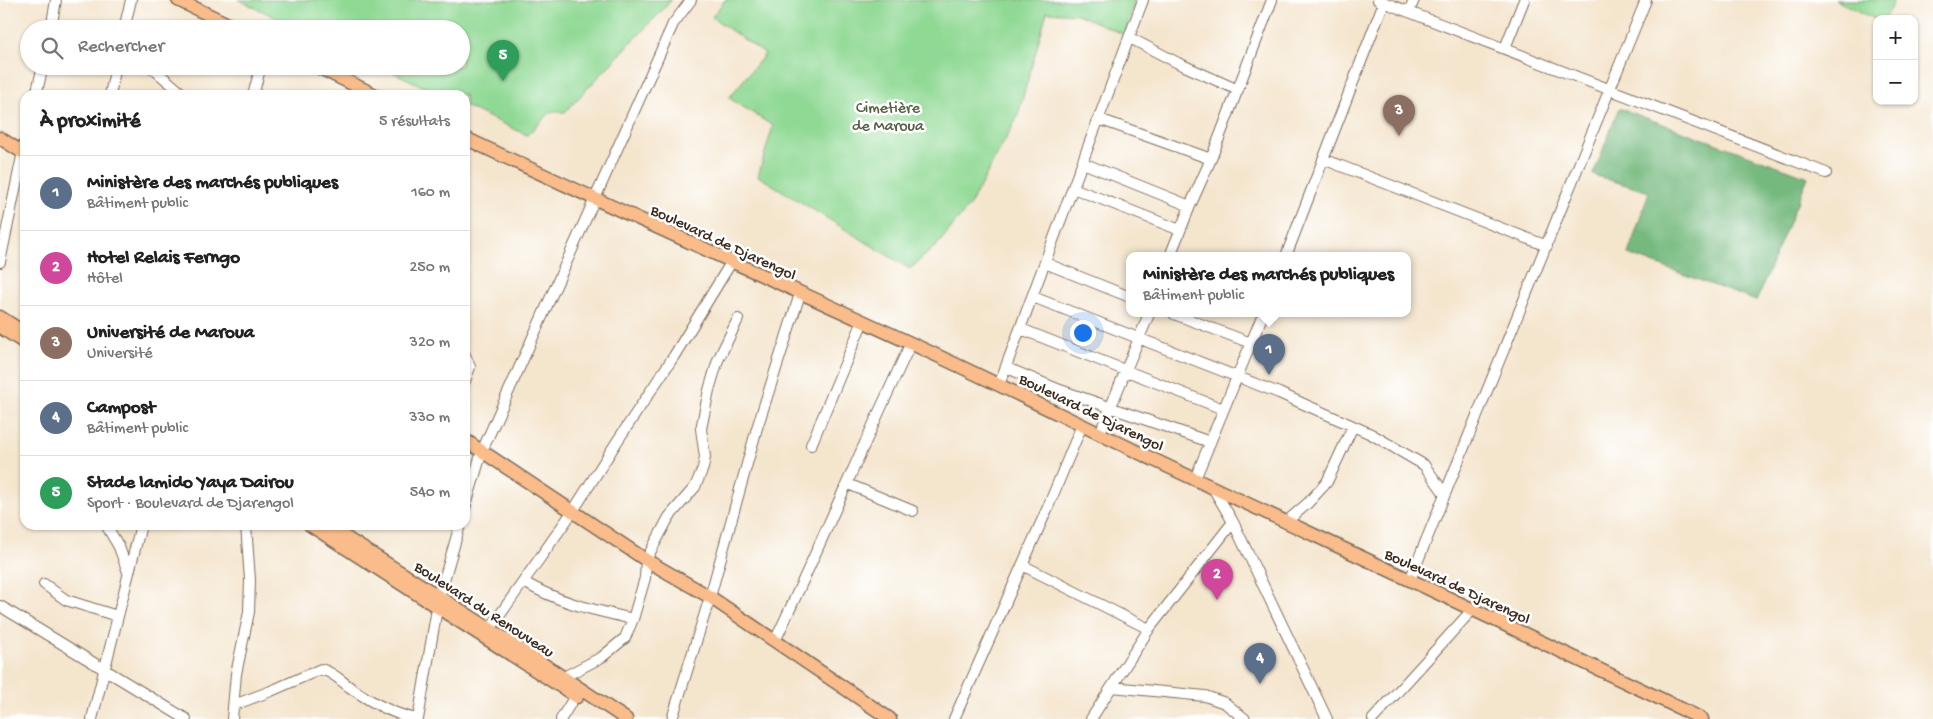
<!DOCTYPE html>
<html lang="fr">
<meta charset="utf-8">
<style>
body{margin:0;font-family:"Gochi Hand",sans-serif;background:#f6f6f6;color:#222}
.controls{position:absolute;right:15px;top:15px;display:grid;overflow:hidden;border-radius:10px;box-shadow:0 1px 4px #0004}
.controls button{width:45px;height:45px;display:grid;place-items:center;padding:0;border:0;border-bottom:1px solid #e0e0e0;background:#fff;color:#222;font:25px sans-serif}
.you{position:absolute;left:1082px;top:332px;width:18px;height:18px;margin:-12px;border:4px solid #fff;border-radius:50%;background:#1a73e8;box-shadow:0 0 0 8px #1a73e833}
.badge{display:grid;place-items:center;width:32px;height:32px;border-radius:50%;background:#ea580c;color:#fff;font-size:16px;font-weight:700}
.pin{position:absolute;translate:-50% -41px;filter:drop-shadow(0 1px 2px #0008)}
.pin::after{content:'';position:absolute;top:26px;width:18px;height:15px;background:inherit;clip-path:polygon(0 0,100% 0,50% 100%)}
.popup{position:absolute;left:1126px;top:252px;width:285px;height:65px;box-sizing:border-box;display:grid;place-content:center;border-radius:10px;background:#fff;filter:drop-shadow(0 1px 4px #0005);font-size:16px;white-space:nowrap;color:#767676}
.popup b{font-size:19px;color:#222}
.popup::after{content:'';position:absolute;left:50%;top:100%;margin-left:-10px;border:10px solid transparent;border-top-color:#fff}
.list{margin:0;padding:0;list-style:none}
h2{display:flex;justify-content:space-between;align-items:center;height:65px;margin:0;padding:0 20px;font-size:21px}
h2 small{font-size:16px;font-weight:400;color:#767676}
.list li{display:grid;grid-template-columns:32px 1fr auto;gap:15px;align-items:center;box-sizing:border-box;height:75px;padding:0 20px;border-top:1px solid #e0e0e0}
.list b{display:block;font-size:19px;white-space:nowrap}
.list p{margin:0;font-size:16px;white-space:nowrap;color:#767676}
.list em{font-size:16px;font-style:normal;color:#767676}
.icon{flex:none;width:28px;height:28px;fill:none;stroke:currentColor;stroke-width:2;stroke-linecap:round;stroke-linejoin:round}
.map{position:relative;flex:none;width:1933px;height:719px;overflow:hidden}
.search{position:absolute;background:#fff;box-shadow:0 1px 4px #0004;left:20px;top:20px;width:450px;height:55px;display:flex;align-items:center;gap:12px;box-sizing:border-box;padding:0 18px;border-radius:28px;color:#767676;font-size:19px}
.panel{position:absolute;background:#fff;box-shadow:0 1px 4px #0004;left:20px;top:90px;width:450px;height:440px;border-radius:15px}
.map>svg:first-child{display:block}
.green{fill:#90d994;stroke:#668259}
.forest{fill:#74b97e;stroke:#58724e}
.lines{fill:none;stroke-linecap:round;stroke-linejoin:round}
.minor-casing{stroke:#7c6b5b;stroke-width:12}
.major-casing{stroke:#7c6b5b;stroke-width:15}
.minor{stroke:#fff;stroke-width:10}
.major{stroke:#f9bc8a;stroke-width:12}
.labels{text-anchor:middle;stroke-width:5;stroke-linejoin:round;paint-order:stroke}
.park-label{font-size:16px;fill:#545f41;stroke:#fff}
.street-label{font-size:16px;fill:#3b2a1e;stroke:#fff}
</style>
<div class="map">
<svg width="1933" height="719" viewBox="0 0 1933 719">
<rect width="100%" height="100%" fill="#fff"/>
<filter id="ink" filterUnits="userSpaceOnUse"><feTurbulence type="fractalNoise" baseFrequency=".02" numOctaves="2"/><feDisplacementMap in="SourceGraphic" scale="10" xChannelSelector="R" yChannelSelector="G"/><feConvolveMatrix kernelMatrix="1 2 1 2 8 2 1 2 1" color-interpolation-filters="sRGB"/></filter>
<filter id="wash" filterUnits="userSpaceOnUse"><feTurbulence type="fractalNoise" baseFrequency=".0096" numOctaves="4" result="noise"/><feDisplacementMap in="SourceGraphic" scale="20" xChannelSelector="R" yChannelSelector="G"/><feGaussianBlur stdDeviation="1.12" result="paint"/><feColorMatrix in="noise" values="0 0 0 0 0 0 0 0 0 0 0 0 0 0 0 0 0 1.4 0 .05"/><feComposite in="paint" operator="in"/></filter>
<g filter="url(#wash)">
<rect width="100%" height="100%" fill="#f4e5cd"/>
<!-- green -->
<path class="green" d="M239 0H672L565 112H551L527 135 465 106V95H441L380 66H461V29H300Z
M725 0H1135L1125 35 1077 14 1047 12 1017 118 970 205 938 244 910 269 758 176 773 126 729 98 765 54 712 17Z
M1835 0H1894L1885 19 1877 20Z"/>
<!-- forest -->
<path class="forest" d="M1619 108 1808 177 1756 301 1628 254 1649 192 1593 175Z"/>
</g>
<g filter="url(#ink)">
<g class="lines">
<!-- minor casing -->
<g class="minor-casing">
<path id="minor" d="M1378 0 1826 173
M1409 11 1414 0
M51 29 56 0
M124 29 131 0
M1130 38 1178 63 1238 90
M1505 48 1524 0
M150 66 184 95
M36 95 43 66
M110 95 116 66
M253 95 261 66
M1099 119 1211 159
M1323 159 1547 246
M1083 163 1190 206
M1073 188 1180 230
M1170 256 1190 206 1211 159 1272 0
M1286 256 1384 2
M0 262 25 142
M1045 263 1130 297
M1033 297 1279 393 1371 434 1424 465 1445 494
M1174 314 1251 343
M1021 329 1223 409
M465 355 470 367 465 381
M1007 368 1060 390 1210 442
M999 385 1143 0
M1100 433 1149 314
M811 445 863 321
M1195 479 1263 314
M848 484 913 511
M1213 488 1233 522 1327 719
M465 508 482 451 673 24 691 0
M1286 522 1308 503 1327 482 1353 426
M106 525 119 547 128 572
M1022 565 1149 629
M1410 580 1646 0
M524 582C559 603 594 610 633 619
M44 584 66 600 117 616
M0 606 186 719
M490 629 573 511 618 440 674 356 732 261
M775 641C822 542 864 442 911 343
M562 678 602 657 625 638 633 619 645 578 646 560 669 517 695 487 703 468 705 457 701 429 709 390 718 360 738 319
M1112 687 1205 696 1225 703 1245 719
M234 705 271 691 321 669C333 672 341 681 351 688 371 702 393 715 418 719
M92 719 141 525
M232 719 236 674 249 612 250 580 246 525
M418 719 439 597 460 525
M561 719 575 696
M672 719 710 597 757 428 800 294
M954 719 1048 507 1082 425
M1091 719 1149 629 1233 522
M1373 719 1473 609"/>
</g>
<!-- major casing -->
<g class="major-casing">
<path id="major" d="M178 0 238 29
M316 66 375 95
M0 138 25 154
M465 138C612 208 761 274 908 342 1012 390 1114 442 1218 490 1380 566 1542 641 1702 719
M0 317 25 333
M0 327 25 343
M465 440 646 560 710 597 890 719
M310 525 577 697
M326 525 490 629 626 719"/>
</g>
<!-- minor -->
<use href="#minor" class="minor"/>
<!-- major -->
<use href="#major" class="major"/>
</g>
</g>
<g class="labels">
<!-- park labels -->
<g class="park-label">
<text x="888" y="112">Cimetière<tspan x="888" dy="18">de Maroua</tspan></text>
</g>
<!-- street labels -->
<g class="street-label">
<text transform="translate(724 241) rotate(25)" y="6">Boulevard de Djarengol</text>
<text transform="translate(1092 411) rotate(26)" y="6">Boulevard de Djarengol</text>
<text transform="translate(1458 585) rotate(25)" y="6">Boulevard de Djarengol</text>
<text transform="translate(485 608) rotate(33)" y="6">Boulevard du Renouveau</text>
</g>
</g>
</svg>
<div class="controls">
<button>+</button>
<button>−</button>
</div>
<div class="you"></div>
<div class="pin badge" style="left:1269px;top:375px;background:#5c6f8a">1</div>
<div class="popup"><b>Ministère des marchés publiques</b>Bâtiment public</div>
<div class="pin badge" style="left:1217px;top:600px;background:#d1479c">2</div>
<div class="pin badge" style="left:1399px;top:136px;background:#8d6e63">3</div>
<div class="pin badge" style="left:1260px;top:684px;background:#5c6f8a">4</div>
<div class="pin badge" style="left:503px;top:81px;background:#2e9e5b">5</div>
<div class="search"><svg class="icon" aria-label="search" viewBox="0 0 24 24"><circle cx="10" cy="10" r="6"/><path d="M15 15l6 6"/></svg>Rechercher</div>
<section class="panel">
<h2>À proximité<small>5 résultats</small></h2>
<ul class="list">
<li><span class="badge" style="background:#5c6f8a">1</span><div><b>Ministère des marchés publiques</b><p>Bâtiment public</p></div><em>160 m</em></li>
<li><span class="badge" style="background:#d1479c">2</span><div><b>Hotel Relais Ferngo</b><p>Hôtel</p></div><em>250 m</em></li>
<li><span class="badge" style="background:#8d6e63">3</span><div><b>Université de Maroua</b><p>Université</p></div><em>320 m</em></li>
<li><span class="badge" style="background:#5c6f8a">4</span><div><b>Campost</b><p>Bâtiment public</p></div><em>330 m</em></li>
<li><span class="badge" style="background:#2e9e5b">5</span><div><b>Stade lamido Yaya Dairou</b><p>Sport · Boulevard de Djarengol</p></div><em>540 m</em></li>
</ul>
</section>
</div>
